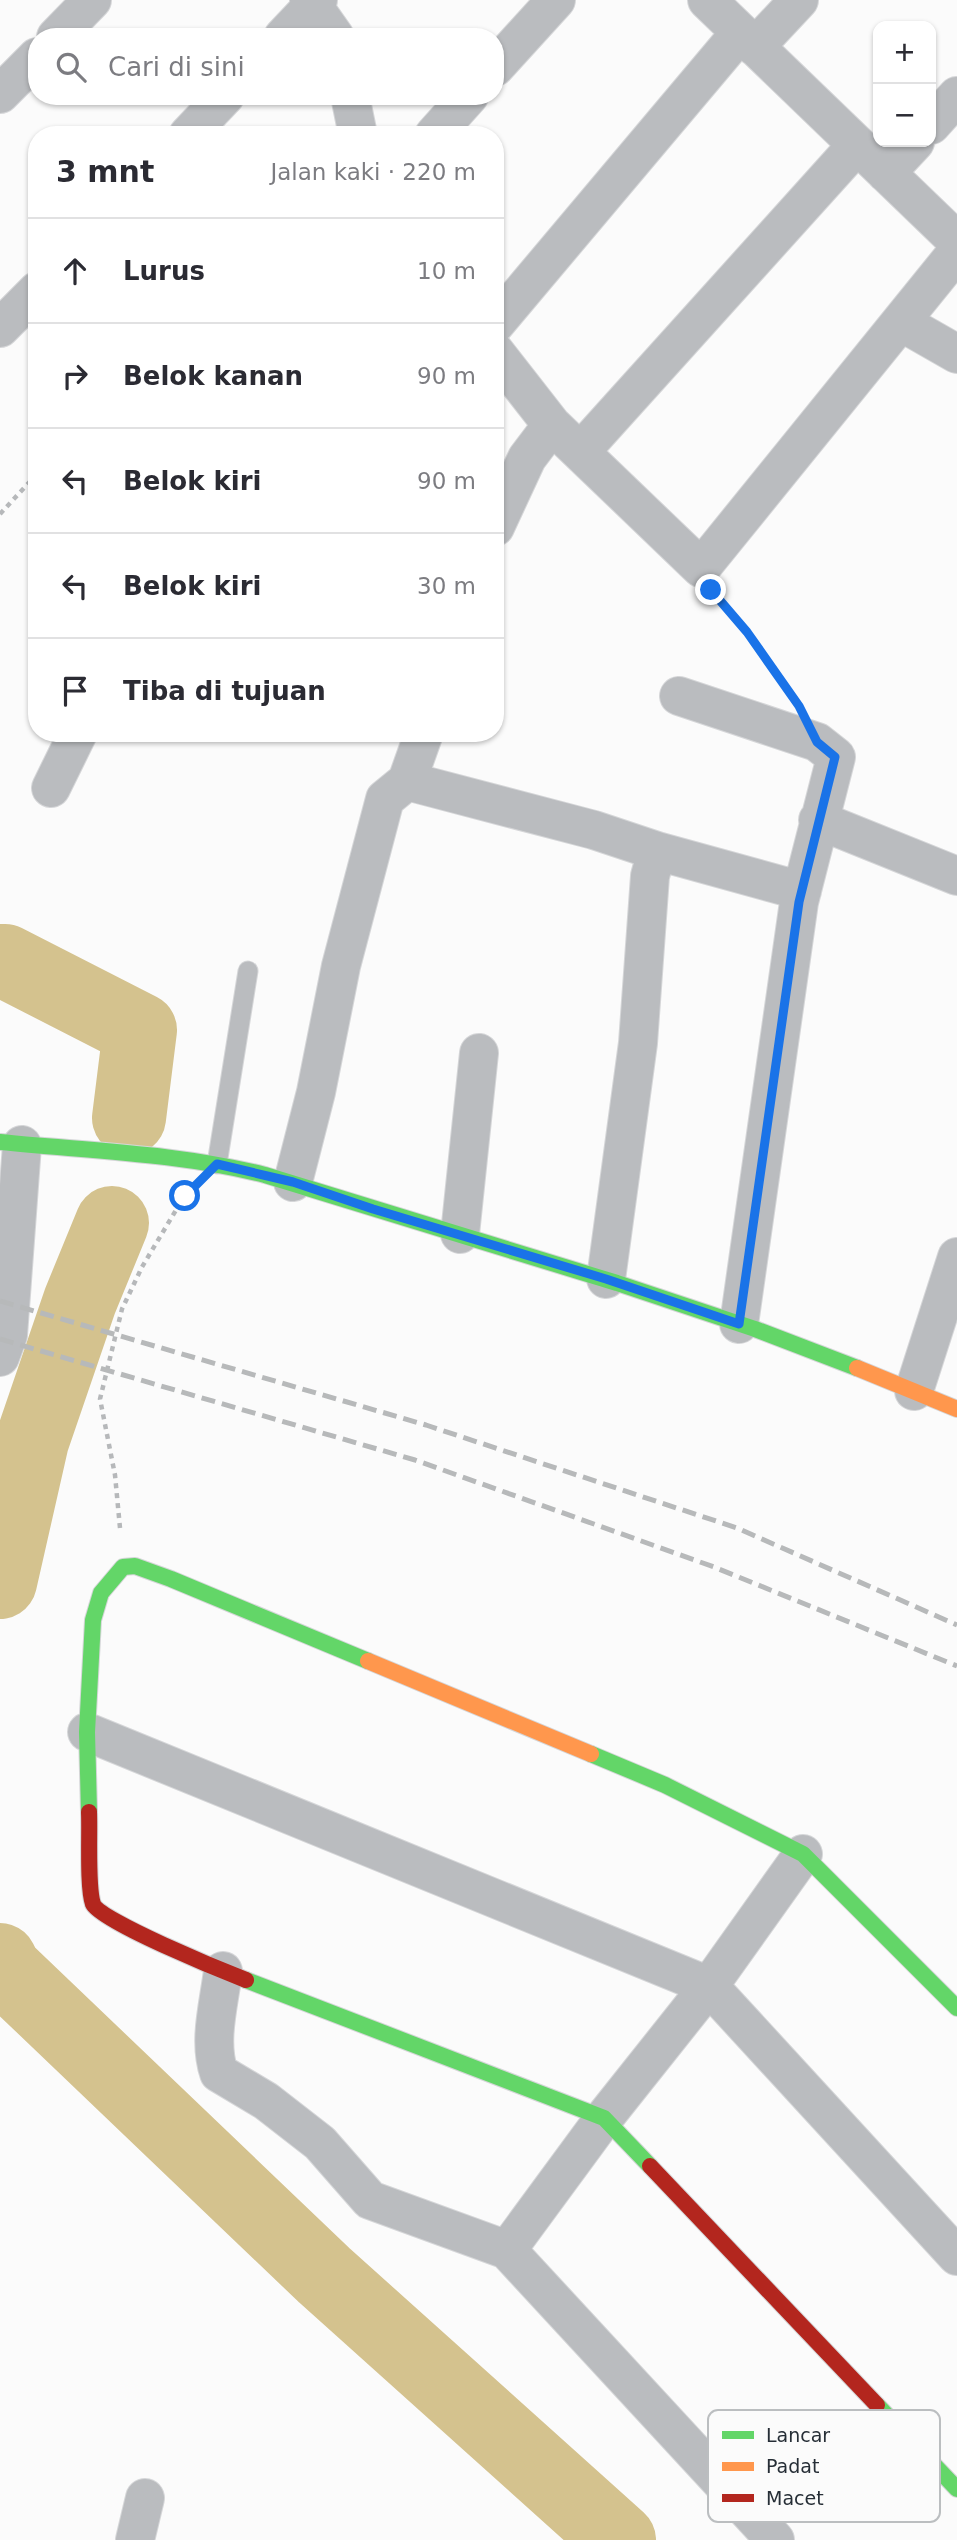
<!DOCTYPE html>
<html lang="id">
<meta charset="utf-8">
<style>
body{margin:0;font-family:"DejaVu Sans",sans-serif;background:#f2f2f3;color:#2b2b33}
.controls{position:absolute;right:21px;top:21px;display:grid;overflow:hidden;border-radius:14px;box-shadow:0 2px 5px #0004}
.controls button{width:63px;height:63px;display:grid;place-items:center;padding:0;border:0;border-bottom:2px solid #e1e1e2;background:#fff;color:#2b2b33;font:35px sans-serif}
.stop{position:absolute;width:21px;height:21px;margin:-16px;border:5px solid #1a73e8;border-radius:50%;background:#fff}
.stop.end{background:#1a73e8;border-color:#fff;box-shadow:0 2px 7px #0008}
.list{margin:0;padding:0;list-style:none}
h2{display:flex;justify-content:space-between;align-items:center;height:91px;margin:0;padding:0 28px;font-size:30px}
h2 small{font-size:23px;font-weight:400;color:#7c7c81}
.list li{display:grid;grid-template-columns:46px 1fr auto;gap:21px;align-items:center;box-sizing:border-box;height:105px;padding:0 28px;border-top:2px solid #e1e1e2}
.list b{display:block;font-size:26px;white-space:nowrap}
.list em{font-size:23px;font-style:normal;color:#7c7c81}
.icon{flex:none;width:38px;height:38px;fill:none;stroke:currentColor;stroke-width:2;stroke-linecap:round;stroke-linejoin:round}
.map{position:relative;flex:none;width:957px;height:2540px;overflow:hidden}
.search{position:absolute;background:#fff;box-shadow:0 2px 5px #0004;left:28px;top:28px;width:476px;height:77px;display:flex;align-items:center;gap:18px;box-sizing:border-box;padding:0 24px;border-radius:28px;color:#7c7c81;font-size:26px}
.panel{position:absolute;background:#fff;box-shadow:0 2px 5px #0004;left:28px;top:126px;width:476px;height:616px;border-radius:28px}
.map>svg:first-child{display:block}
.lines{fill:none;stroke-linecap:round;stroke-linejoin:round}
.river{stroke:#d4c28e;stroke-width:74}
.lane-casing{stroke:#d5d6d8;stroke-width:21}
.street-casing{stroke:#d5d6d8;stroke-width:40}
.fast-casing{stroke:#d5d6d8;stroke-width:18}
.slow-casing{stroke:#d5d6d8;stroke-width:18}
.jam-casing{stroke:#d5d6d8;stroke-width:18}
.path{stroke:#b6b8ba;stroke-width:4.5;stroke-dasharray:5 5;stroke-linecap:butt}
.lane{stroke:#babcbf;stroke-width:19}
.street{stroke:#babcbf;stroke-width:38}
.fast{stroke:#63d668;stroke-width:16}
.slow{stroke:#ff974d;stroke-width:16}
.jam{stroke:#b3261e;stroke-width:16}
.rail{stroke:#b7b9ba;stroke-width:5;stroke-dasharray:14 7;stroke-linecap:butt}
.route{stroke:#1a73e8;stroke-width:9}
.key{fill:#fbfbfb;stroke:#bbbec0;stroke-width:2}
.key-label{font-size:19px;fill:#262e36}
</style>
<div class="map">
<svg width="957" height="2540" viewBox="0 0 957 2540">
<rect width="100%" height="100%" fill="#fbfbfb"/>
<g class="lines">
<!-- river -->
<path class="river" d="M0 961H5L140 1030 129 1118
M0 1582 32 1441 80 1301 112 1223
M0 1960 5 1970 324 2275 619 2540"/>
<!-- lane casing -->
<g class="lane-casing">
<path id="lane" d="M217 1164 248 971"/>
</g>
<!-- street casing -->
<g class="street-casing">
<path id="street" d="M309 0 335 37
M707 0 957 241
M56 37 92 0
M283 37 318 0
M755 47 799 0
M495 67 556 0
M0 94 37 57
M350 96 358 135
M931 125 957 96
M188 135 225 96
M434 135 469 96
M886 173 915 142
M901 322 957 354
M495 324 740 33
M0 328 37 291
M495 352 552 425 701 568 957 252
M581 451 857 145
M495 527 527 458 552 425
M679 696 817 742 836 757 799 902 739 1324
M407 781 594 830 657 851 650 876 638 1043 606 1279
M51 788 78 733
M818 820 957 876
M657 851 802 891
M293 1182 316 1092 341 966 385 799 407 781 424 733
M460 1234 479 1053
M0 1357 8 1335 22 1145
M914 1391 957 1257
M87 1732 709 1986 957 2256
M223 1971C219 2004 208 2041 219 2073L266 2101 320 2143 370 2200 507 2250 775 2540
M507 2250 604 2118 709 1986 803 1854
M135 2540 145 2498"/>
</g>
<!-- fast casing -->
<g class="fast-casing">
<path id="fast" d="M0 1142C89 1151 178 1153 265 1175L617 1283 755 1329 857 1368
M591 1754 665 1785 803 1854 957 2008
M89 1812 87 1732 93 1620 101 1593 123 1567 135 1566 171 1579 368 1661
M246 1980 604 2118 650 2166
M877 2405 957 2489"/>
</g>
<!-- slow casing -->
<g class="slow-casing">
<path id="slow" d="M857 1368 957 1409
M368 1661 591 1754"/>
</g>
<!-- jam casing -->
<g class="jam-casing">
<path id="jam" d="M89 1812C90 1833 87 1887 93 1904 100 1921 223 1971 246 1980
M650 2166 877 2405"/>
</g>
<!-- path -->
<path class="path" d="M0 514 37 474
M721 602 747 632 788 690
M120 1528 115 1475 100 1399 122 1309 142 1267 182 1200"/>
<!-- lane -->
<use href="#lane" class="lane"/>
<!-- street -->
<use href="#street" class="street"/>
<!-- fast -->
<use href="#fast" class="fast"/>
<!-- slow -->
<use href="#slow" class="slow"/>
<!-- jam -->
<use href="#jam" class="jam"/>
<!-- rail -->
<path class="rail" d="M0 1301 426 1425 737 1528 957 1625
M0 1339 415 1460 714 1567 957 1666"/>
</g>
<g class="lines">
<!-- route -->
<path class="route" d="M185 1196 217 1164 293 1182 373 1209 606 1279 739 1324 799 902 835 757 817 742 799 706 747 632 711 590"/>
</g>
<!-- legend -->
<rect x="708" y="2410" width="232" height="112" rx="10" class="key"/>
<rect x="722" y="2431" width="32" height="8" fill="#63d668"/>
<rect x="722" y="2462" width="32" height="9" fill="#ff974d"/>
<rect x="722" y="2494" width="32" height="8" fill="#b3261e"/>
<g class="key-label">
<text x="766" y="2442">Lancar</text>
<text x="766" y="2473">Padat</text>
<text x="766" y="2505">Macet</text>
</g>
</svg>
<div class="controls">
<button>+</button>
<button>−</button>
</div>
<div class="stop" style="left:185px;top:1196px"></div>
<div class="stop end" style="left:711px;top:590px"></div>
<div class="search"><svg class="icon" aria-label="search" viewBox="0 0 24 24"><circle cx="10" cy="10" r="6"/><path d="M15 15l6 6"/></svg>Cari di sini</div>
<section class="panel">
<h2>3 mnt<small>Jalan kaki · 220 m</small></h2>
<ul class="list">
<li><svg class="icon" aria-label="ahead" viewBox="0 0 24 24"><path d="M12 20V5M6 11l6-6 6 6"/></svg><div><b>Lurus</b></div><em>10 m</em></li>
<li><svg class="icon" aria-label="right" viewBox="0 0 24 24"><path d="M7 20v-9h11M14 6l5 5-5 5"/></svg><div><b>Belok kanan</b></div><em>90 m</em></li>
<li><svg class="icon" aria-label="left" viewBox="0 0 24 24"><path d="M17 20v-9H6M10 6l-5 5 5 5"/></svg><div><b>Belok kiri</b></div><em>90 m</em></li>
<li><svg class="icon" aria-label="left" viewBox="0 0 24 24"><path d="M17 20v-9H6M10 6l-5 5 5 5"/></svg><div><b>Belok kiri</b></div><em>30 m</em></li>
<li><svg class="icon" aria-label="arrive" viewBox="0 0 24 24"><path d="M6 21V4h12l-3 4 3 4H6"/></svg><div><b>Tiba di tujuan</b></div></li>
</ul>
</section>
</div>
